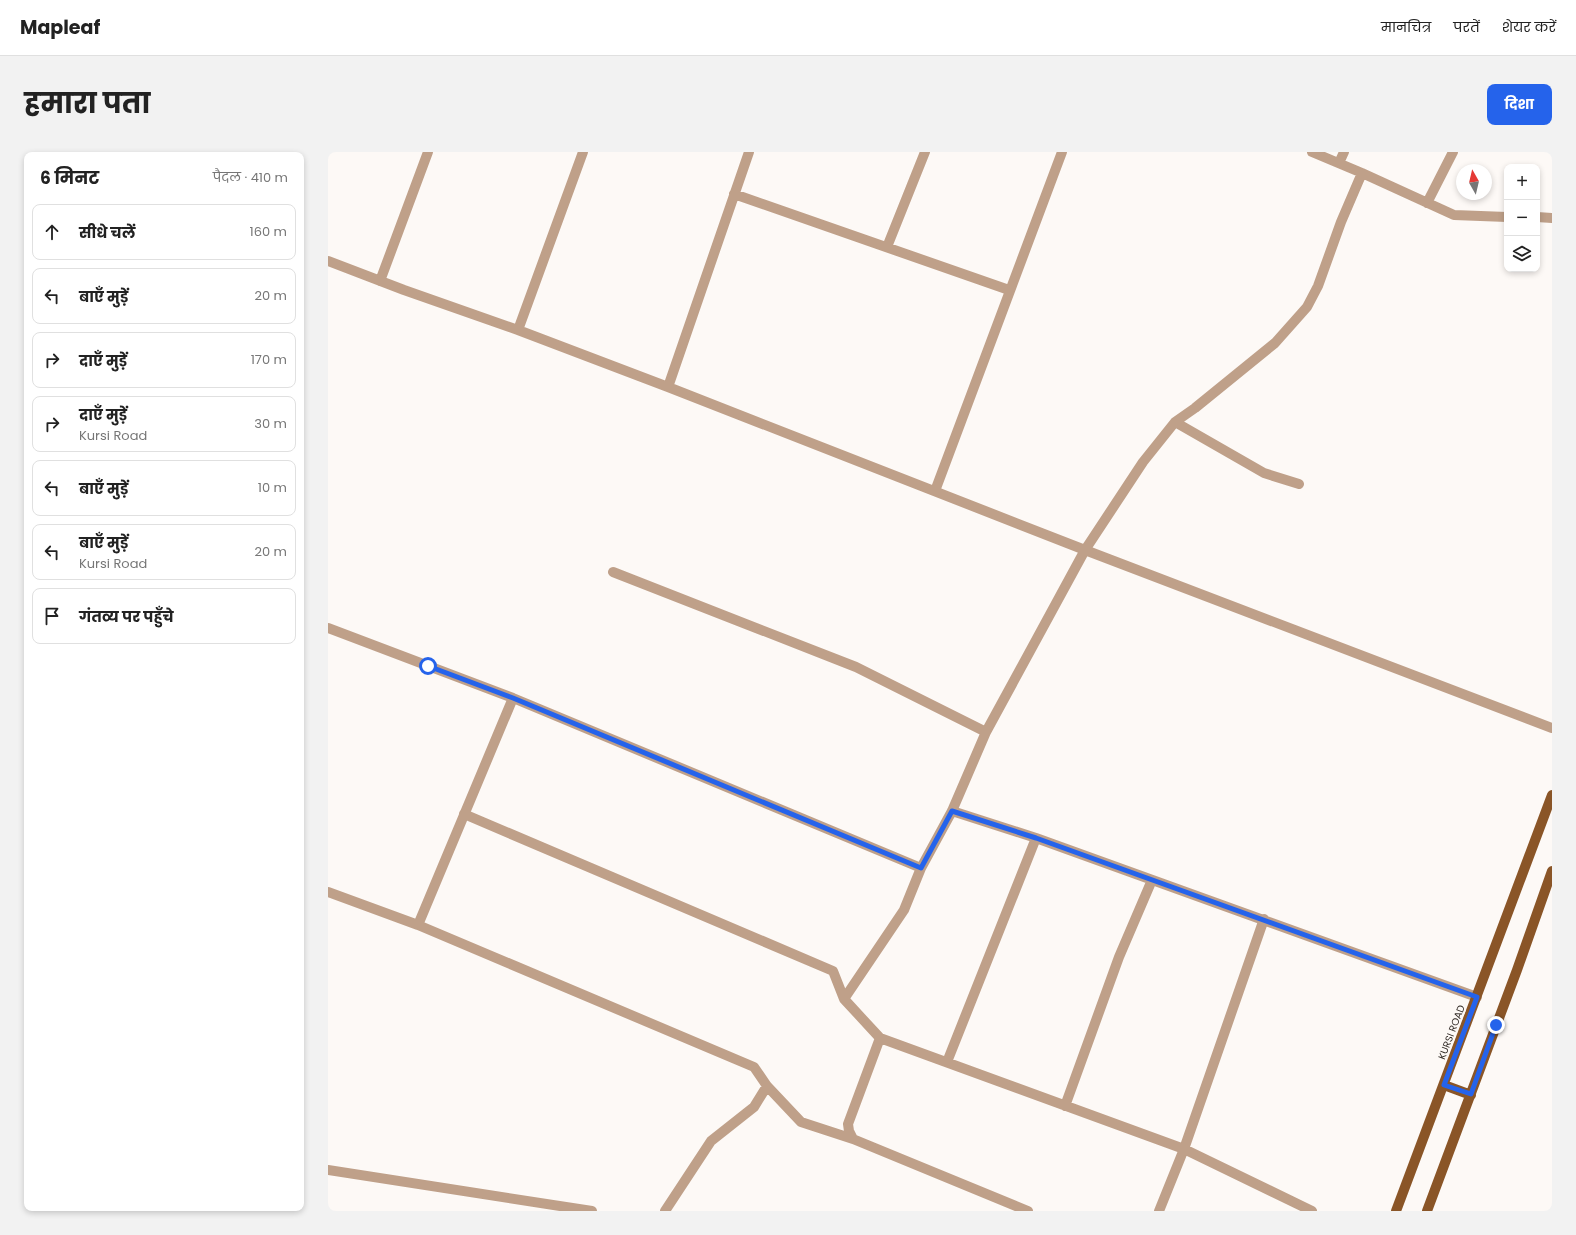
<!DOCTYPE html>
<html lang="hi">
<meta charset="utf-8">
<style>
body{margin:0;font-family:Poppins,"Noto Sans Devanagari",sans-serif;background:#f2f2f2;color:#222}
.controls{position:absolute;right:12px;top:12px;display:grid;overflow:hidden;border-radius:8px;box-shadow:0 2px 6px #0003}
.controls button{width:36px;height:36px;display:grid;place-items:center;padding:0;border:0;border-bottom:1px solid #e0e0e0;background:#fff;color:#222;font:20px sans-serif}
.compass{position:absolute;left:1128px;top:12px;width:36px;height:36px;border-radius:50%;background:#fff;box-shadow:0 2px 6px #0003;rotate:352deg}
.stop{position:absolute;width:12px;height:12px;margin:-9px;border:3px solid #2563eb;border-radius:50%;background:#fff}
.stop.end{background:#2563eb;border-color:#fff;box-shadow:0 1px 4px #0008}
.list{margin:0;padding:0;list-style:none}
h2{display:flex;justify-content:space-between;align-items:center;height:52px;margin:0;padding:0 16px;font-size:17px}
h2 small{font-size:13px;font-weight:400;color:#767676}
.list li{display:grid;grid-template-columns:26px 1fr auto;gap:12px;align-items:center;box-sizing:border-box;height:56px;margin:0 8px 8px;padding:0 8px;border:1px solid #e0e0e0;border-radius:8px}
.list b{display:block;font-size:15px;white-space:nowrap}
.list p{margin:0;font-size:13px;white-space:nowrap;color:#767676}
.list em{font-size:13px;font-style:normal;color:#767676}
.icon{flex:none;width:22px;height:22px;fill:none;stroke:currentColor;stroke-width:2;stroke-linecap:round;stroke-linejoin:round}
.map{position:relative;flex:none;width:1224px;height:1059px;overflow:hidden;border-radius:8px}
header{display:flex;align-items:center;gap:24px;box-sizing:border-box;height:56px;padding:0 20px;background:#fff;border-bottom:1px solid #e0e0e0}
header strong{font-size:19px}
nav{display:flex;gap:22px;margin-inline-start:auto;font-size:14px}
.intro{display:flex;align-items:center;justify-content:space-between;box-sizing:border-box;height:96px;padding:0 24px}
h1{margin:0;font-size:28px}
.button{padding:10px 18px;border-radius:8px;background:#2563eb;color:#fff;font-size:14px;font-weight:700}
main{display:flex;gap:24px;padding:0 24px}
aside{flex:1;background:#fff;border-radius:8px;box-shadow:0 2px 6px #0003}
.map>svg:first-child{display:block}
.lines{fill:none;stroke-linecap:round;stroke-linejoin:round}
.minor{stroke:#bfa089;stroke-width:10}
.major{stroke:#8a5527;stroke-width:10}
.route{stroke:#2563eb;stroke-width:5}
.labels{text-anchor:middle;stroke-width:4;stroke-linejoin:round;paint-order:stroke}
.street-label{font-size:10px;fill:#2e2722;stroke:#fdf9f6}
</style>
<header>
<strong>Mapleaf</strong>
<nav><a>मानचित्र</a><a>परतें</a><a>शेयर करें</a></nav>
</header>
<div class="intro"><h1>हमारा पता</h1><a class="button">दिशा</a></div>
<main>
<aside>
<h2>6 मिनट<small>पैदल · 410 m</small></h2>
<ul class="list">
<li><svg class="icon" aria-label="ahead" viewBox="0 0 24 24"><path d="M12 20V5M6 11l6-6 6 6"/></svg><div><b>सीधे चलें</b></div><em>160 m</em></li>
<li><svg class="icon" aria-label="left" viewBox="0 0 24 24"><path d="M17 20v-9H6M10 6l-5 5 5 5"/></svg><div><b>बाएँ मुड़ें</b></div><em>20 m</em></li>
<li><svg class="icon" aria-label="right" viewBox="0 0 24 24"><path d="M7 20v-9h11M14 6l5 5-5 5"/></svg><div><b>दाएँ मुड़ें</b></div><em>170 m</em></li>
<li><svg class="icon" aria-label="right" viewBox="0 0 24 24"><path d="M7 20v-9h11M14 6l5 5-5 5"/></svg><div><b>दाएँ मुड़ें</b><p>Kursi Road</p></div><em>30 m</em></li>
<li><svg class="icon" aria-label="left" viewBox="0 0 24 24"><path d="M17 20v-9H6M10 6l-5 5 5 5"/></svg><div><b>बाएँ मुड़ें</b></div><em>10 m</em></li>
<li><svg class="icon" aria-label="left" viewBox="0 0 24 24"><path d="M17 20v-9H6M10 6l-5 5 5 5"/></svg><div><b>बाएँ मुड़ें</b><p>Kursi Road</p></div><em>20 m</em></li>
<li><svg class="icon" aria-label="arrive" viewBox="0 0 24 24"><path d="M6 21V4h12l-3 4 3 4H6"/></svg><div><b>गंतव्य पर पहुँचे</b></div></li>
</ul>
</aside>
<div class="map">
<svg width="1224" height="1059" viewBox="0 0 1224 1059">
<rect width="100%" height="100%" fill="#fdf9f6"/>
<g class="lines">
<!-- minor -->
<path class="minor" d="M984 0 1034 21 1126 63 1179 65
M1011 11 1016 0
M406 42 681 138
M1099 51 1125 0
M1209 65 1224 66
M559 95 597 0
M0 109 76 138 190 178 340 235 757 398 1224 576
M52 129 100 0
M190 178 255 0
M340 235 421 0
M847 270 936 321 971 332
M607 339 734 0
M285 420 528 515 658 580
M0 476 185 546 593 716
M624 659 708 686 1149 845
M136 662 505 819 516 847 552 886
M0 740 90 773 426 915 439 934 473 970 525 987
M90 773 185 546
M516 847 576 758 593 716 624 659 658 580 757 398 815 310 847 270 867 256 947 191 979 155 990 134 1013 70 1034 21
M619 910 708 686
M737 954 791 805 824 728
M0 1018 264 1059
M337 1059 383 989 426 955 439 934
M700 1059 525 987 521 979 520 972 552 886 856 997 984 1059
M831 1059 856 997 936 767"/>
<!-- major -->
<path class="major" d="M1116 933 1143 943
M1068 1059 1224 643
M1099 1059 1189 818 1224 719"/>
</g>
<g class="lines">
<!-- route -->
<path class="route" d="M100 514 185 546 593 716 624 659 708 686 1149 845 1116 933 1143 942 1168 873"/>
</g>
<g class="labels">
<!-- street labels -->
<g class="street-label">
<text transform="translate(1123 880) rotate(-69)" y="4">KURSI ROAD</text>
</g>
</g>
</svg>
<div class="controls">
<button>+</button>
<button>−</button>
<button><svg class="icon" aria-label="layers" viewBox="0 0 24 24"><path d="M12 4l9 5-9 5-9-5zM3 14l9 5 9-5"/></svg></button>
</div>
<svg class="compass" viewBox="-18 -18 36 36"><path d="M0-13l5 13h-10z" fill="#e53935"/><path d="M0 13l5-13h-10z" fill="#767676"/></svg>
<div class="stop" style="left:100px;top:514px"></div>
<div class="stop end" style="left:1168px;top:873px"></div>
</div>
</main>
